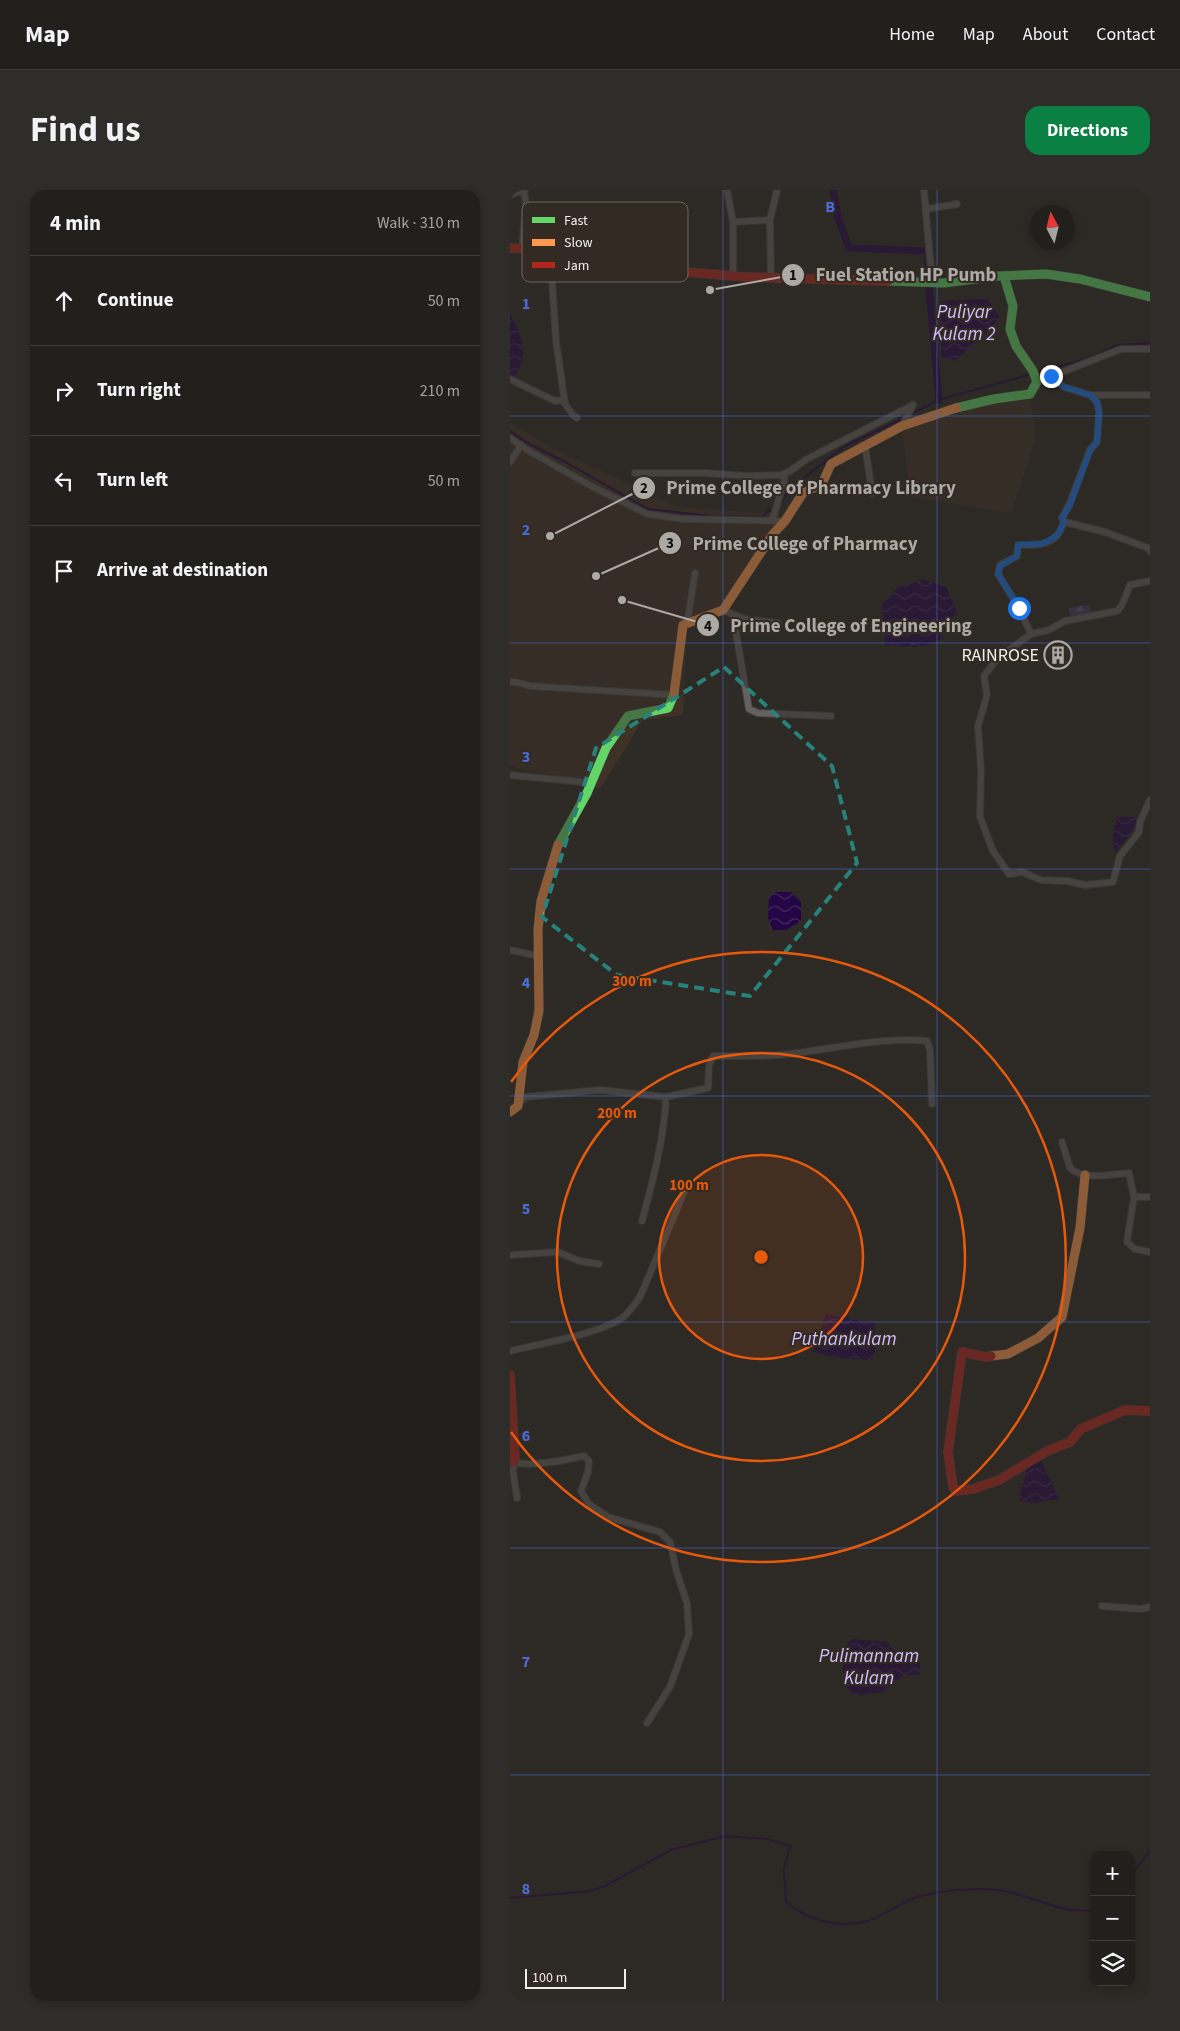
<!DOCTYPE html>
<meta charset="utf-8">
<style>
body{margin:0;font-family:"Source Sans 3",sans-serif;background:#2e2d29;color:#f1f3f6}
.controls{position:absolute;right:15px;bottom:15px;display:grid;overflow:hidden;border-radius:10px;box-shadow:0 2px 8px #0003}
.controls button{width:45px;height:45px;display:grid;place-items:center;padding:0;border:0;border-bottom:1px solid #3f3e3b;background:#22201c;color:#f1f3f6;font:25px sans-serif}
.compass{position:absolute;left:520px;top:15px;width:45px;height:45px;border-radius:50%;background:#22201c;box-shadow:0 2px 8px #0003;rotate:353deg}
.scale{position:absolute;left:15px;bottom:12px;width:101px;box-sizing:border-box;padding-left:5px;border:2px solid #f2ede8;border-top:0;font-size:14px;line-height:18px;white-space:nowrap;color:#f2ede8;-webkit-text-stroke:4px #322a23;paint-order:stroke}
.stop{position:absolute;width:15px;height:15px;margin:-11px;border:4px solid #1a73e8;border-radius:50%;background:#fff}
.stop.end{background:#1a73e8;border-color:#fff;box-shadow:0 1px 5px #0008}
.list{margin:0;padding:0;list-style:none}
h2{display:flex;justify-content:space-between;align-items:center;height:65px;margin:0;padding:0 20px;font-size:21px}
h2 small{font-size:16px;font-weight:400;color:#a2a3a3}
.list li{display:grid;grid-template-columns:32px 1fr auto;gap:15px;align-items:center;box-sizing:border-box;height:90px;padding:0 20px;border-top:1px solid #3f3e3b}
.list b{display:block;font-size:19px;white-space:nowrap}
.list em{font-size:16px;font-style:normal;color:#a2a3a3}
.icon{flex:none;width:28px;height:28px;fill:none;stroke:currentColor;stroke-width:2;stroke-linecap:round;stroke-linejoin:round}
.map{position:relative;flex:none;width:640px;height:1811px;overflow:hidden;border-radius:15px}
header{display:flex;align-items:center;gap:30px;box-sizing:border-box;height:70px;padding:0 25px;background:#22201c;border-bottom:1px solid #3f3e3b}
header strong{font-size:24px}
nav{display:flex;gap:28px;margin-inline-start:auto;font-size:18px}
.intro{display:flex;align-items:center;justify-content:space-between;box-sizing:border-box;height:120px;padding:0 30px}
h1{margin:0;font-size:35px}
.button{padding:12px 22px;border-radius:15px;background:#0b8043;color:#fff;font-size:18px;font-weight:700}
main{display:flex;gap:30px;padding:0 30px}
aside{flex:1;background:#22201c;border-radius:15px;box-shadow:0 2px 8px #0003}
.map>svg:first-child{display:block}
.built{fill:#3e3227}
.forest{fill:url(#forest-firs)}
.water{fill:url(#water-waves)}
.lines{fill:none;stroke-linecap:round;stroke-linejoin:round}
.stream{stroke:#240545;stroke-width:2}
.canal{stroke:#240545;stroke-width:7}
.street-casing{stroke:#494542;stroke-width:8}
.fast-casing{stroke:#494542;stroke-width:10}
.slow-casing{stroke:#494542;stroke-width:10}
.jam-casing{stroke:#494542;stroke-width:10}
.street{stroke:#646160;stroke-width:6}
.fast{stroke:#63d668;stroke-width:9}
.slow{stroke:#ff974d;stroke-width:9}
.jam{stroke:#b3261e;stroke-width:9}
.route{stroke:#1a73e8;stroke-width:6}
.marked{fill:none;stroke:#26827a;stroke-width:4;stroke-dasharray:10 6;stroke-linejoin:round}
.grid{fill:none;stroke:#486edb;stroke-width:1;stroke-opacity:0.55}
.ring{fill:none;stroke:#e8590c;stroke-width:2.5}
.labels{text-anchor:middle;stroke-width:4;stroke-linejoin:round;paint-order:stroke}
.poi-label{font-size:18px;fill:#f2ede8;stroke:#322a23;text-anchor:end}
.water-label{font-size:19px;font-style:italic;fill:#d0bffe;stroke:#322a23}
.key{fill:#322a23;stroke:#6c645e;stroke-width:1}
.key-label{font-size:14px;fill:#f2ede8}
.grid-label{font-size:16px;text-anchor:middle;font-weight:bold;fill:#486edb;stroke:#322a23;stroke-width:4;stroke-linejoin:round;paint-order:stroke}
.centre{fill:#e8590c;stroke:#322a23;stroke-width:2.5}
.ring-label{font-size:15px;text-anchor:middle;font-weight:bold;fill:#e8590c;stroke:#322a23;stroke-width:4;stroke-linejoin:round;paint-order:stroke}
.leader{fill:none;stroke:#ada9a4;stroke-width:2}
.callout-dot{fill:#ada9a4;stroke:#322a23;stroke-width:2}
.mark-label{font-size:15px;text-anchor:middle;font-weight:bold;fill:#111}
.callout-label{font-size:19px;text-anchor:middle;font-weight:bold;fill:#ada9a4;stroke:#322a23;stroke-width:4;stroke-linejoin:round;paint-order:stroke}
</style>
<header>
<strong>Map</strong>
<nav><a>Home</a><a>Map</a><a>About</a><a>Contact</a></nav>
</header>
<div class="intro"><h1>Find us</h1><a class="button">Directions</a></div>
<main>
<aside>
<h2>4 min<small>Walk · 310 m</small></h2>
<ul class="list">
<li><svg class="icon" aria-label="ahead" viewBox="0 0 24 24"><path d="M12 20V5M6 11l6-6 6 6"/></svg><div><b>Continue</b></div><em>50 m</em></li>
<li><svg class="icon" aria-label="right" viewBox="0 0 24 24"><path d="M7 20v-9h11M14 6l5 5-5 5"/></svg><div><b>Turn right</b></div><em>210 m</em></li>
<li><svg class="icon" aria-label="left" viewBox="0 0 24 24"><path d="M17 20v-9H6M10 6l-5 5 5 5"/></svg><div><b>Turn left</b></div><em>50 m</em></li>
<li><svg class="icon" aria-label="arrive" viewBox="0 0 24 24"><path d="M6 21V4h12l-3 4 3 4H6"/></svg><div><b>Arrive at destination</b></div></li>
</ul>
</aside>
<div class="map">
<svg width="640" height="1811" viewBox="0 0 640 1811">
<defs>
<pattern id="forest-firs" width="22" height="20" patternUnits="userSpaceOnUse" patternTransform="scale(1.25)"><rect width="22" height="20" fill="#453663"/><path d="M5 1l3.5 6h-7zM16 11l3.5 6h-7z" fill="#605379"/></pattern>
<pattern id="water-waves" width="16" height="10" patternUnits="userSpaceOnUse" patternTransform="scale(1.25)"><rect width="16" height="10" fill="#240545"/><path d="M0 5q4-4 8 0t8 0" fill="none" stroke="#442a60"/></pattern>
</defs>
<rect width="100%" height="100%" fill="#2e2a26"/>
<!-- built -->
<path class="built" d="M520 208 526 249 501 323 401 307 392 241 414 233 479 214Z
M0 233 44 259 169 317 270 324 248 369 227 398 220 423 177 438 173 525 133 530 90 599 0 576Z"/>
<!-- forest -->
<path class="forest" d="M578 415 581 417 580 423 561 429 558 418Z"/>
<!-- water -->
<path class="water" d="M477 109 490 127 475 144 445 171 431 166V111Z
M0 124C11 141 20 166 5 185H0Z
M414 390 436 396 447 421 429 451 409 457 375 455 372 414 388 397Z
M608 627H628L622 642 606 662C599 653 604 637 608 627Z
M266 702H281L291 712V731L276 740H263L258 728 259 708Z
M316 1124 364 1133 366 1154 362 1170 326 1168 303 1162Z
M530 1268 549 1309 522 1313 510 1311C508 1298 518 1290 516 1276Z
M343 1449 377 1452 385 1462 402 1461 410 1472V1485H394L372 1502 346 1505 334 1496 332 1459Z"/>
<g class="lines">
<!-- stream -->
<path class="stream" d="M526 183 579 168 608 155 640 153
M400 224 429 210 521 184
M0 241 16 252 57 273 138 319 201 326 252 327 265 315
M272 309 290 291 335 256 394 228
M621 1686 640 1660
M0 1708 80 1701 95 1696 161 1660 215 1646 256 1649 280 1656 274 1679 276 1712C299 1731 329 1739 358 1731 375 1725 390 1713 407 1707 426 1701 448 1700 468 1699 501 1697 529 1714 561 1720 568 1721 576 1720 584 1721"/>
<!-- canal -->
<path class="canal" d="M323 0 328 28 339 58 418 61 417 86
M419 98 429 210"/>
<!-- street casing -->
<g class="street-casing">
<path id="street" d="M217 0 223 32V86
M414 0 422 92
M0 5 15 0
M416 19 447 14
M223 32 260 30
M12 58 16 17 14 1
M40 59 46 151 55 214 63 225 67 228
M261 87 260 30 267 0
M541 186 554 197 580 205 587 212 589 222 587 252 580 260 559 315 552 328 555 332 595 342 638 358 640 361
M0 189 45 211 54 210
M527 192 611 159H640
M580 205H640
M392 236 403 215
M0 248 19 261 83 297 137 324 172 329 275 331
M355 255 362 303
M0 272 11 255
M125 283H196L236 286 271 285 280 281 297 269 403 215
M262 331 274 292 275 284
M640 391 620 395 612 415 607 421 555 431 539 440 521 444 488 468 474 486 477 505 468 536 471 580 470 627 483 661 499 684 512 682 531 690 557 691 575 695 603 692 610 666 629 642 630 632 640 610
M213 420 234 429 268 433
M223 425 239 519 248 523 321 526
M177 434 185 383
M521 444 509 418 488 384 490 375 507 366 508 355C521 355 541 356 549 343 551 339 552 336 555 332
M0 492H6L20 496 163 505
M0 585 72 592 80 596
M0 760 28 766
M8 915 15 907 90 900 156 907 198 898 199 876 203 866C228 866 255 867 280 864 322 859 375 846 417 851L420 860 422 914
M552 952 560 978C574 991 602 984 619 983L624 1007 617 1052 625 1059 640 1062
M624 1007H640
M132 1031C143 990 154 950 156 907
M0 1065 48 1062 69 1071 89 1074
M0 1161C29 1154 89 1144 112 1128 120 1122 124 1115 130 1107L178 993
M7 1308 3 1282 4 1271C16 1279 59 1269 74 1266L79 1271 78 1282 71 1301 79 1314 98 1327 150 1342 160 1352 166 1380 177 1413 179 1444 160 1497 137 1533
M592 1416 631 1419 640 1417"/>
</g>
<!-- fast casing -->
<g class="fast-casing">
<path id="fast" d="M378 91 434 93 488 86 536 84 570 89 640 107
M446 218 484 209 520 204 527 192 523 181 506 156 500 139 503 116 494 86
M48 655 77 603 96 558 118 526 158 518 164 504"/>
</g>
<!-- slow casing -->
<g class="slow-casing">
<path id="slow" d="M164 504 173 435 213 420 263 344 275 331 293 303 312 294 321 274 392 236 446 218
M0 922 8 916 13 872 24 845 29 821 28 739 31 711 48 655
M481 1166 498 1164 528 1148 552 1127 570 1038 575 985"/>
</g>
<!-- jam casing -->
<g class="jam-casing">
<path id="jam" d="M0 58 40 59 163 81 236 87 378 91
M481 1166 476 1167 452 1162 438 1262 443 1297 446 1301 463 1299 489 1290 537 1261 560 1252 571 1239 615 1220 640 1221
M0 1185 5 1269 4 1271H0"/>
</g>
<!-- street -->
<use href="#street" class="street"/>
<!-- fast -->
<use href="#fast" class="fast"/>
<!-- slow -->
<use href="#slow" class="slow"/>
<!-- jam -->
<use href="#jam" class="jam"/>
</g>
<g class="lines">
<!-- route -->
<path class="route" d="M509 418 488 384 490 376 507 366 508 355 531 354 540 350 548 344 554 332 552 328 560 315 580 260 587 252 589 222 587 212 580 205 554 197 541 186"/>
</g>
<!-- marked area -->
<path d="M0 0H640V1811H0ZM214 477 322 576 347 673 240 806 107 785 32 727 86 558Z" fill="#2e2a26" fill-opacity=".55" fill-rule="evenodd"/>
<path class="marked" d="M214 477 322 576 347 673 240 806 107 785 32 727 86 558Z"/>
<!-- grid -->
<path class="grid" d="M213 0V1811M427 0V1811M0 226H640M0 453H640M0 679H640M0 906H640M0 1132H640M0 1358H640M0 1585H640"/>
<!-- distance rings -->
<circle cx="251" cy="1067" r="102" fill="#e8590c" fill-opacity=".12"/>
<g class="ring">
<circle cx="251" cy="1067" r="102"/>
<circle cx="251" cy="1067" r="204"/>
<path d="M1 892A305 305 0 1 1 1 1242"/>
</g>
<!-- icons -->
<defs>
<g id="building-ring" transform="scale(1.4375)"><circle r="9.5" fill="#322a23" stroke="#ada9a4" stroke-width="1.5"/><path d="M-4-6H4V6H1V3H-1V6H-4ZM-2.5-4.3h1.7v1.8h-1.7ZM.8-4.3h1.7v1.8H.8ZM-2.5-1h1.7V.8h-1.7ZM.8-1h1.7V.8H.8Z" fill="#ada9a4"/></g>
</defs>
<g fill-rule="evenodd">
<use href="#building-ring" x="548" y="465"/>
</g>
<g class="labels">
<!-- poi labels -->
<g class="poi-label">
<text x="529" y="471">RAINROSE</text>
</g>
<!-- water labels -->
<g class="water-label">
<text x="454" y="128">Puliyar<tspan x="454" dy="22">Kulam 2</tspan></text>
<text x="334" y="1155">Puthankulam</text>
<text x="359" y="1472">Pulimannam<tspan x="359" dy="22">Kulam</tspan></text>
</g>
</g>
<!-- legend -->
<rect x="12" y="12" width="166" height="80" rx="8" class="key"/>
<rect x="22" y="27" width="23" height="6" fill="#63d668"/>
<rect x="22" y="49" width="23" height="7" fill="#ff974d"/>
<rect x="22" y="72" width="23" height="6" fill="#b3261e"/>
<g class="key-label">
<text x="54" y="35">Fast</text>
<text x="54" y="57">Slow</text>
<text x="54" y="80">Jam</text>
</g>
<g class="grid-label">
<text x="320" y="22">B</text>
<text x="16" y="119">1</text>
<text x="16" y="345">2</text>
<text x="16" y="572">3</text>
<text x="16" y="798">4</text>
<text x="16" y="1024">5</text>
<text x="16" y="1251">6</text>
<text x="16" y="1477">7</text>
<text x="16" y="1704">8</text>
</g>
<circle cx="251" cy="1067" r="8" class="centre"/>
<g class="ring-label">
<text x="122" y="796">300 m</text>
<text x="107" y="928">200 m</text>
<text x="179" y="1000">100 m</text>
</g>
<!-- callouts -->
<path class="leader" d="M200 100L283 85M40 346L134 298M86 386L160 353M112 410L198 435"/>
<g class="callout-dot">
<circle cx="200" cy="100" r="5"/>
<circle cx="40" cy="346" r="5"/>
<circle cx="86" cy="386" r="5"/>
<circle cx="112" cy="410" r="5"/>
<circle cx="283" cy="85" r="12"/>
<circle cx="134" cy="298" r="12"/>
<circle cx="160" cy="353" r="12"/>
<circle cx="198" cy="435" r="12"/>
</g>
<g class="mark-label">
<text x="283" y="90">1</text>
<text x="134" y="303">2</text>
<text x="160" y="358">3</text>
<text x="198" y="441">4</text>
</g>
<g class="callout-label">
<text x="396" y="91">Fuel Station HP Pumb</text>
<text x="301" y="304">Prime College of Pharmacy Library</text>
<text x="295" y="360">Prime College of Pharmacy</text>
<text x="341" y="442">Prime College of Engineering</text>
</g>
</svg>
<div class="controls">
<button>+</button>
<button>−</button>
<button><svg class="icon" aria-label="layers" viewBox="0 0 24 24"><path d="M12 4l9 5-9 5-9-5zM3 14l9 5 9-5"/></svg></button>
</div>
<svg class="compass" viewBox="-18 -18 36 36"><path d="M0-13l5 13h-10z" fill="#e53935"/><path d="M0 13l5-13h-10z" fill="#a2a3a3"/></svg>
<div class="scale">100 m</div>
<div class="stop" style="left:509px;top:418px"></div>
<div class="stop end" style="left:541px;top:186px"></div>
</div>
</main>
